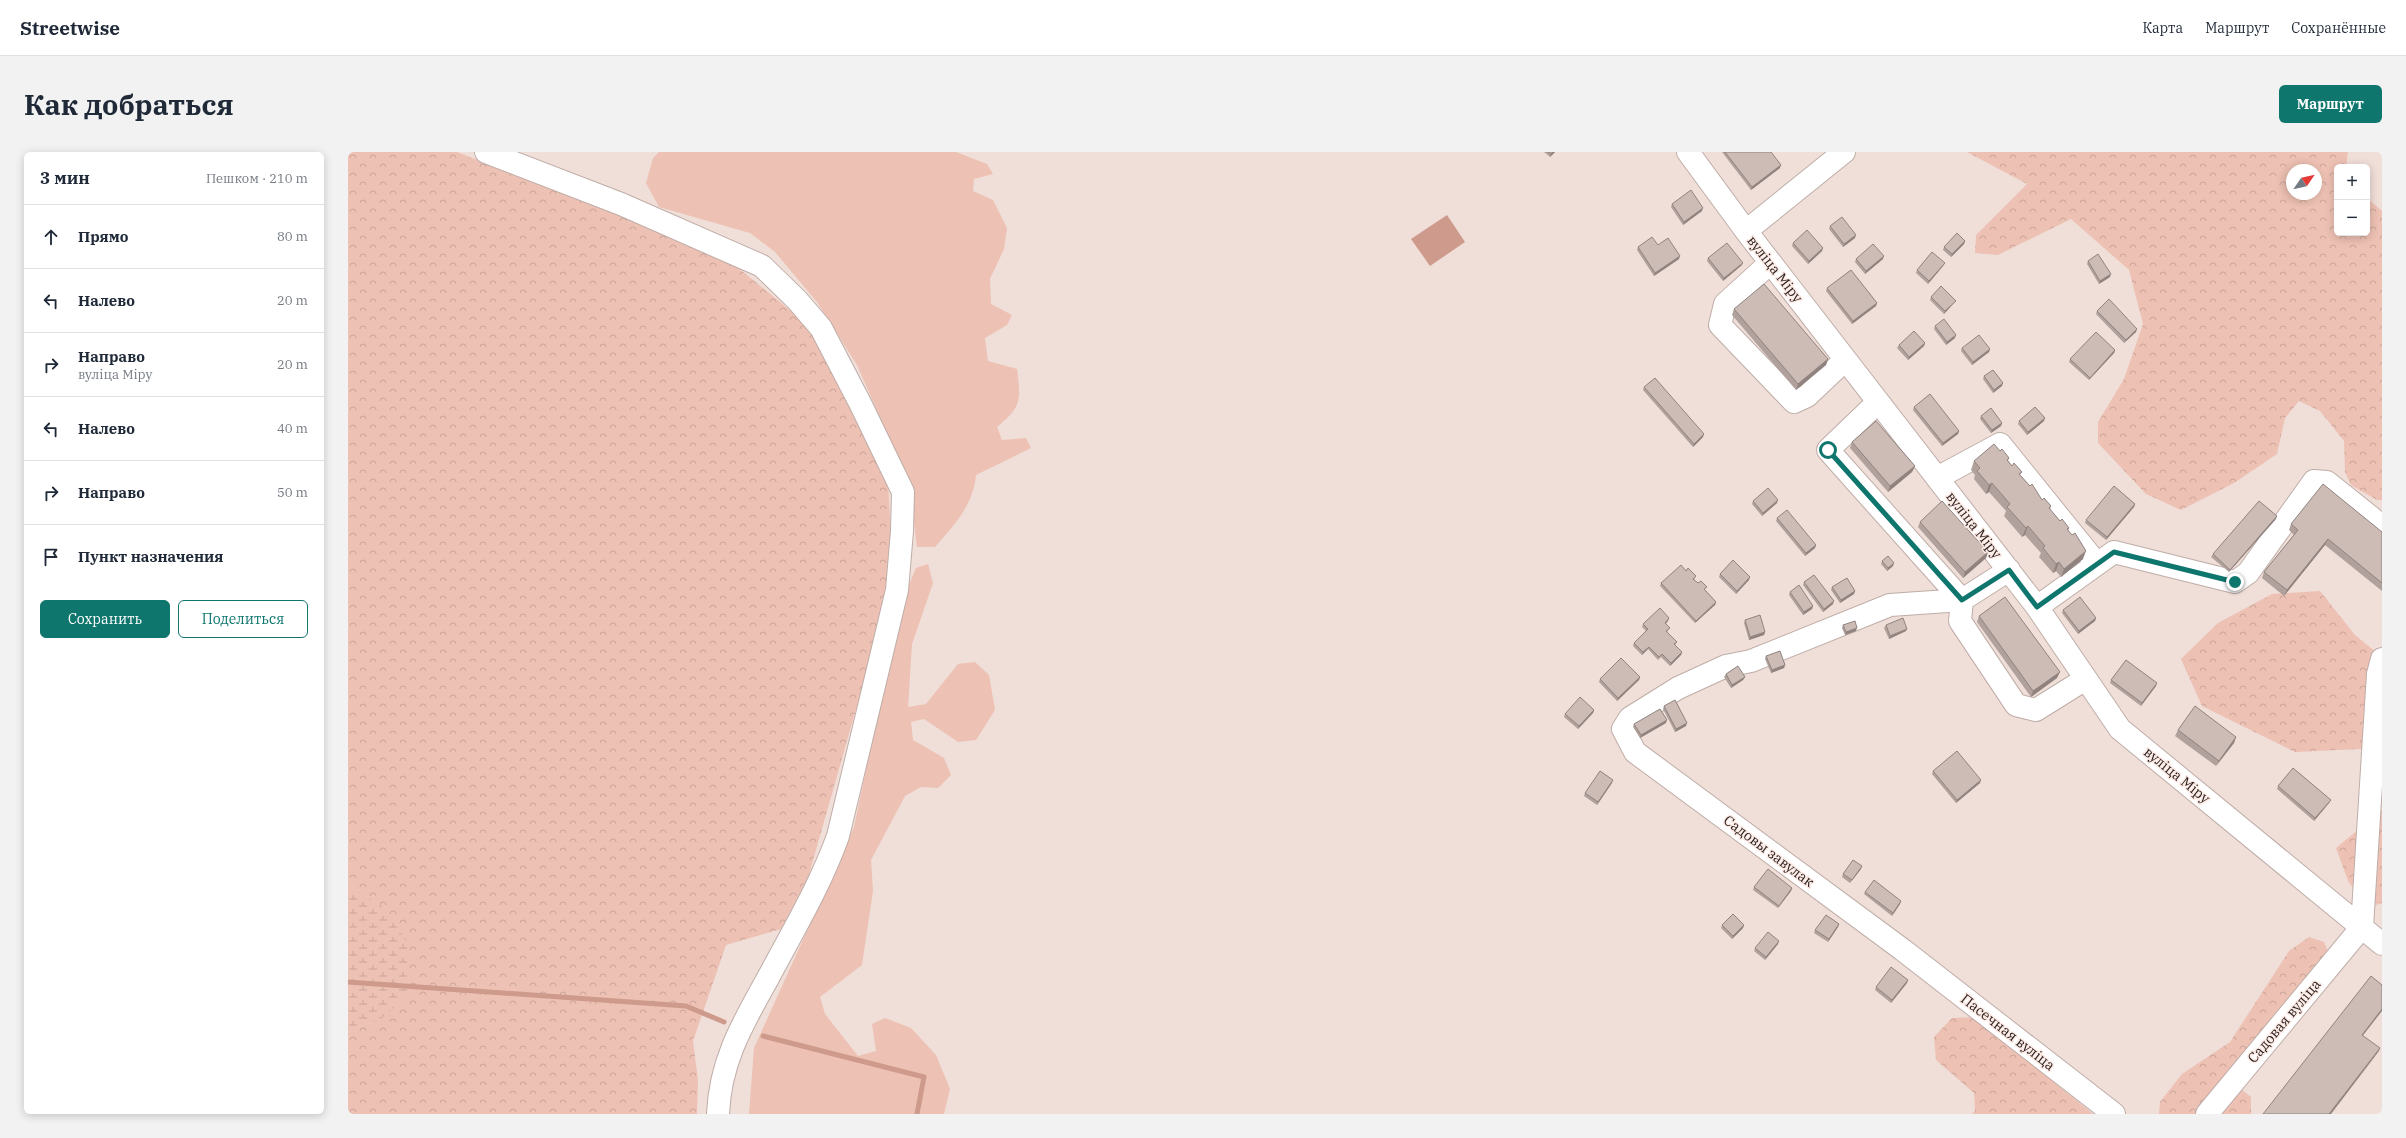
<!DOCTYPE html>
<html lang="ru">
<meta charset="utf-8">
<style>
body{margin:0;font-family:"IBM Plex Serif",serif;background:#f2f2f3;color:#1f2937}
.controls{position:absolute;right:12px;top:12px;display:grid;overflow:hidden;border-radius:6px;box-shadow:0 2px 10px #0003}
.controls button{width:36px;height:36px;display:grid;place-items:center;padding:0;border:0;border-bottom:1px solid #e0e1e3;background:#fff;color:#1f2937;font:20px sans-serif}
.compass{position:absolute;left:1938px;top:12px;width:36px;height:36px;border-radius:50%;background:#fff;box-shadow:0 2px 10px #0003;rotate:56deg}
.stop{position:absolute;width:12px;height:12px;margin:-9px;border:3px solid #0f766e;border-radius:50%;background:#fff}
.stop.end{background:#0f766e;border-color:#fff;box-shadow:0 1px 4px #0008}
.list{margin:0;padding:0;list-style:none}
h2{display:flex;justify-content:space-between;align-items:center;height:52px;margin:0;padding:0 16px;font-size:17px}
h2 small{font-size:13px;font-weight:400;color:#747a83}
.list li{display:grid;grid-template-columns:26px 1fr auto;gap:12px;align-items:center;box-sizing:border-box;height:64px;padding:0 16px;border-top:1px solid #e0e1e3}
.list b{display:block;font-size:15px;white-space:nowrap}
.list p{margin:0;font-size:13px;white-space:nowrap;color:#747a83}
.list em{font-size:13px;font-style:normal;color:#747a83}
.actions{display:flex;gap:8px;padding:12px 16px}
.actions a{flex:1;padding:9px 0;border:1px solid #0f766e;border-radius:6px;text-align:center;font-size:14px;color:#0f766e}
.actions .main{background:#0f766e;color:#fff}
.icon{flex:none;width:22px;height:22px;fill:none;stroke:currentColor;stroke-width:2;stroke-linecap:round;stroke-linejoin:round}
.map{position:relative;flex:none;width:2034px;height:962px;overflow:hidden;border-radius:6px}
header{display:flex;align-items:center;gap:24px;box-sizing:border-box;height:56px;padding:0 20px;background:#fff;border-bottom:1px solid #e0e1e3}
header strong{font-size:19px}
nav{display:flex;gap:22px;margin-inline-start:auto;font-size:14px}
.intro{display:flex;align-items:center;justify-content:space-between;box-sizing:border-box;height:96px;padding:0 24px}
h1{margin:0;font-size:28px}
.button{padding:10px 18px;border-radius:6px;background:#0f766e;color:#fff;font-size:14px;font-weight:700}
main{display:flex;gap:24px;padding:0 24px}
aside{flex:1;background:#fff;border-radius:6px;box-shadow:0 2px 10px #0003}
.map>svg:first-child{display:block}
.grass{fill:#edc1b3}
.forest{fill:url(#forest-crowns);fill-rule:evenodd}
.wetland{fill:url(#wetland-marsh)}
.water{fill:#cd9a8b}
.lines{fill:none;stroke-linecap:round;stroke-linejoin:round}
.stream{stroke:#cd9a8b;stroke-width:5}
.minor-casing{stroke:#bfada8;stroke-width:24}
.minor{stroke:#fff;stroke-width:22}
.wall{fill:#b0a19c}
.shaded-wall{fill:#90837f}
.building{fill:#cdbbb5;stroke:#90837f}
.route{stroke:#0f766e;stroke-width:5}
.labels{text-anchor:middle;stroke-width:3;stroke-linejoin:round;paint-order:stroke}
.street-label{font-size:14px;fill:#231d1b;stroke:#feebe6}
</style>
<header>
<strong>Streetwise</strong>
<nav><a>Карта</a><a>Маршрут</a><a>Сохранённые</a></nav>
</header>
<div class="intro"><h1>Как добраться</h1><a class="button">Маршрут</a></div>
<main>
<aside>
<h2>3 мин<small>Пешком · 210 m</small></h2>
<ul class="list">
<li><svg class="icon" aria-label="ahead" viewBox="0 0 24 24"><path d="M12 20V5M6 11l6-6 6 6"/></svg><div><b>Прямо</b></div><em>80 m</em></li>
<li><svg class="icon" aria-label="left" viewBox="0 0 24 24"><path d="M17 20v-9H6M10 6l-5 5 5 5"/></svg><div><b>Налево</b></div><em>20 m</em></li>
<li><svg class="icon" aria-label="right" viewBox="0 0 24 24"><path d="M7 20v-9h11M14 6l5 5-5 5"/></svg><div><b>Направо</b><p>вуліца Міру</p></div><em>20 m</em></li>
<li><svg class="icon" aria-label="left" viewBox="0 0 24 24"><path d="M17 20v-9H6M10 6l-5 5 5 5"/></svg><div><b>Налево</b></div><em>40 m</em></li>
<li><svg class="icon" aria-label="right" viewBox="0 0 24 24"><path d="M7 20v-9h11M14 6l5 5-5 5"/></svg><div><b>Направо</b></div><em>50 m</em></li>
<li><svg class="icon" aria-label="arrive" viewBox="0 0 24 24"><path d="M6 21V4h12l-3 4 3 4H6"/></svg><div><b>Пункт назначения</b></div></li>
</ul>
<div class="actions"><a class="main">Сохранить</a><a>Поделиться</a></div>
</aside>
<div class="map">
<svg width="2034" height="962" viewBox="0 0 2034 962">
<defs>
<pattern id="forest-crowns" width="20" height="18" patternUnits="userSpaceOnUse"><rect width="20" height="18" fill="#edc1b3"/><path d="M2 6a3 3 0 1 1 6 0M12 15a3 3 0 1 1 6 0" fill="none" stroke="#cba599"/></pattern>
<pattern id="wetland-marsh" width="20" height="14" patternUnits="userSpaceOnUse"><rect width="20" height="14" fill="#edc1b3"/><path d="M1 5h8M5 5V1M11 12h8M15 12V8" fill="none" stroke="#cba599"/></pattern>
</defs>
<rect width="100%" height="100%" fill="#f0ded8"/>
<!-- grass -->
<path class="grass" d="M311 0H608L639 12 645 22 626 27 625 39 645 48 659 76 656 97 642 127 643 152 664 163 659 173 637 186 640 209 669 217C673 249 674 254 649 275L654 288 678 286 683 296 628 323C625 354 606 373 587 395H569L565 363 542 288 509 213 469 150 427 100 402 81 311 55 298 31 305 6Z
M580 412 585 431 564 492 560 555 578 552 610 512 627 510 641 523 647 558 628 588 610 590 576 567 563 570 565 588 596 606 603 623 590 636 573 635 557 644 523 708 525 739 514 813 472 845 477 862 510 904 528 899 524 872 537 866 563 876 588 903 602 937 596 962H401L406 896 506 675 553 452 568 416Z"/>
<!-- forest -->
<path class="forest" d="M0 0H109L377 105 460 173 540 329 545 427 460 726 433 777 378 793 345 889 350 928 349 962H0V879L33 867 37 756 0 733Z
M1619 0H2000L1998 15H1989V81H2019V46L2034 59V348H2029L2003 333 1997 320 1996 289 1972 259 1951 249 1937 266 1929 302 1886 331 1833 358 1798 342 1750 291V270L1776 227 1795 172 1781 118 1723 67 1650 103 1627 101 1628 83 1679 32ZM1944 18H1968V42H1944Z
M1972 439 2007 483 2034 505V596L1947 600 1854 554 1833 507 1870 471 1924 442Z
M2034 658V751L2022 755 2001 731 1988 696Z
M1961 785 1976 790 1982 804 1852 962H1811L1812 950 1834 922 1882 890 1941 799Z
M1629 865 1650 885 1745 962H1624L1627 959 1626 941 1588 908 1586 885 1604 866Z
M1893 937 1903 945V962H1866Z"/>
<!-- wetland -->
<path class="wetland" d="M0 733 37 756 60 792 59 844 33 867 0 879Z"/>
<!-- water -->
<path class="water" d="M1099 63 1117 90 1082 114 1063 87Z"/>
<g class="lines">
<!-- stream -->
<path class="stream" d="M0 830 338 854 376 870
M415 884 576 925 569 962"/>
<!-- minor casing -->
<g class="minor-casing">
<path id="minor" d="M138 0 273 52 414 114 449 148 473 176 513 253 555 340 554 379 549 438 490 684C472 734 445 779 420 826 395 871 372 909 370 962
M1340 0 1398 79 1689 455 1772 577 2034 792
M1398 79 1496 0
M1422 111 1377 152 1372 173 1446 250 1459 244 1497 208
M1530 250 1480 298 1614 448
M1589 326 1652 292 1749 412
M1661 418 1614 448 1612 469 1668 553 1688 558 1736 528
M1614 448 1542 453 1403 509 1378 514 1330 536 1282 566 1275 577 1287 600 1555 798 1766 962
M1689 455 1766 400 1887 430 1900 421 1966 329 1979 330 2034 374
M1859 962 2014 775 2030 522 2034 507"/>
</g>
<!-- minor -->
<use href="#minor" class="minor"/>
</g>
<!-- wall -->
<path class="wall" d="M1196 0H1207L1202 5Z
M1374 0H1423L1432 16 1403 38Z
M1324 52 1354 59 1335 73 1323 55Z
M1482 74 1507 86 1495 95 1481 77Z
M1617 89 1616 92 1603 105 1595 98 1596 95Z
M1445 91 1474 99 1460 112 1444 94Z
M1310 93 1331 107 1306 124 1289 98 1290 95Z
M1360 106 1394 113 1375 129 1359 109Z
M1508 107H1535L1517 122 1507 110Z
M1740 109 1762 125 1751 132 1739 112Z
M1595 114 1580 132 1568 121 1569 118Z
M1479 136 1529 151 1528 154 1504 172 1478 139Z
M1583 145 1606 151 1596 162 1582 148Z
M1386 157 1480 207 1478 213 1448 238 1384 163Z
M1749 159 1788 180 1776 191 1748 162Z
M1587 174 1607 186 1598 193 1586 177Z
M1577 191 1576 194 1560 208 1549 196 1551 193Z
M1614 196 1642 197 1641 200 1624 213 1613 199Z
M1767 198 1766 201 1741 228 1721 210 1722 207Z
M1636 224 1654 234 1645 241 1635 227Z
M1296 235 1355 285 1345 295 1295 238Z
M1566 255 1611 279 1610 282 1594 294 1565 258Z
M1633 264 1654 271 1653 274 1643 281 1632 267Z
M1671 269H1696L1679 283 1670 272Z
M1504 290 1567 314 1564 320 1540 340 1502 296Z
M1652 299 1661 306 1660 309 1664 314 1674 320 1672 323 1694 348 1703 354 1702 358 1712 369 1721 376 1720 379 1735 407 1713 425 1708 419 1705 421 1691 405 1693 401 1677 383 1674 385 1656 364 1658 359 1641 340 1638 342 1626 327 1627 323 1623 318 1626 309Z
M1405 349 1429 351 1414 364 1404 352Z
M1787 352 1786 355 1758 388 1737 371 1738 368Z
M1429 366 1468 393 1467 396 1457 404 1428 369Z
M1928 367 1881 420 1863 405 1865 402Z
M1572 370 1640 400 1638 406 1615 426 1570 375Z
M1943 372 2034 380V439L1977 393 1936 444 1914 426 1916 420 1946 383 1941 378Z
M1534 409 1545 414 1539 419 1533 412Z
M1338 419 1348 424 1346 428 1357 438 1368 450 1367 453 1347 471 1312 434 1313 431Z
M1372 422 1401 428 1388 442 1371 425Z
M1456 430 1485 452 1475 460 1455 433Z
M1484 435 1507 439 1506 442 1492 451 1483 438Z
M1442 440 1465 454 1464 457 1455 463 1441 443Z
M1715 458 1748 466 1747 469 1730 482 1714 461Z
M1631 464 1709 526 1683 545 1629 470Z
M1397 468 1417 480 1416 483 1401 488 1396 471Z
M1320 469 1318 472 1320 479 1319 480 1329 490 1327 493 1334 500 1333 503 1322 514 1313 505 1310 508 1300 497 1294 503 1285 494 1286 491 1298 479 1294 475 1295 472Z
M1495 473 1508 479 1497 483 1494 476Z
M1538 473 1558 479 1541 487 1536 476Z
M1418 504 1437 513 1436 516 1423 521 1417 507Z
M1378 522 1397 525 1395 528 1383 536 1376 525Z
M1292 525 1291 528 1269 549 1251 530 1252 527Z
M1763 528 1808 534 1793 554 1762 531Z
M1316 554 1338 574 1327 580 1315 557Z
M1246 558 1245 561 1230 577 1216 565 1217 562Z
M1318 571 1292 586 1285 575 1286 572Z
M1830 578 1888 585 1886 591 1868 614 1827 584Z
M1585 619 1632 631 1608 651 1584 622Z
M1264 631 1249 653 1236 644 1237 641Z
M1930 634 1981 651 1966 669 1929 637Z
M1513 717 1502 731 1494 725 1495 722Z
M1406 735 1444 736 1443 739 1430 756 1405 738Z
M1517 740 1553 749 1552 752 1544 764 1516 742Z
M1491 772 1490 775 1480 790 1466 781 1467 778Z
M1374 773H1396L1395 776 1384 787 1373 776Z
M1430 792 1417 808 1406 799 1407 796Z
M1559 831 1543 851 1527 838 1528 835Z"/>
<!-- shaded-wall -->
<path class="shaded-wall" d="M1205 0H1207L1202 5 1203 2Z
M1433 13 1432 16 1403 38 1404 35Z
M1355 56 1354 59 1335 73 1336 70Z
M1508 83 1507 86 1495 95 1496 92Z
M1617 89 1616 92 1603 105 1604 102Z
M1475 96 1474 99 1460 112 1461 109Z
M1332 104 1331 107 1306 124 1307 121Z
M1536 104 1535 107 1517 122 1518 119Z
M1395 111 1394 113 1375 129 1376 126Z
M1597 111 1595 114 1580 132 1581 129Z
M1763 122 1762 125 1751 132 1752 129Z
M1608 149 1606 151 1596 162 1597 159Z
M1529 151 1528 154 1504 172 1505 169Z
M1789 177 1788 180 1776 191 1778 188Z
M1608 183 1607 186 1598 193 1599 190Z
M1577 191 1576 194 1560 208 1561 205Z
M1642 197 1641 200 1624 213 1625 210Z
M1767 198 1766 201 1741 228 1742 226Z
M1480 207 1478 213 1448 238 1450 232Z
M1655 231 1654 234 1645 241 1646 238Z
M1697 266 1696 269 1679 283 1680 280Z
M1654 271 1653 274 1643 281 1644 278Z
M1611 279 1610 282 1594 294 1595 291Z
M1356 282 1355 285 1345 295 1346 292Z
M1567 314 1564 320 1540 340 1542 334Z
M1644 331 1641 340 1638 342 1641 333Z
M1430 348 1429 351 1414 364 1415 361Z
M1787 352 1786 355 1758 388 1759 385Z
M1929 364 1928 367 1881 420 1882 418Z
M1680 374 1677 383 1674 385 1678 376Z
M1980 387 1977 393 1936 444 1939 438Z
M1468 393 1467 396 1457 404 1458 401Z
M1738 399 1735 407 1713 425 1716 417Z
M1640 400 1638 406 1615 426 1617 420Z
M1711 410 1708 419 1705 421 1708 412Z
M1546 411 1545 414 1539 419 1540 416Z
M1402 425 1401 428 1388 442 1389 439Z
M1507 439 1506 442 1492 451 1493 448Z
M1486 449 1485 452 1475 460 1476 457Z
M1368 450 1367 453 1347 471 1348 469Z
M1465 454 1464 457 1455 463 1456 460Z
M1321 466 1320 469 1315 474 1317 471Z
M1748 466 1747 469 1730 482 1731 479Z
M1509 476 1508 479 1497 483 1498 480Z
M1559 477 1558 479 1541 487 1542 484Z
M1417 480 1416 483 1401 488 1402 485Z
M1301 495 1300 497 1294 503 1295 500Z
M1334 500 1333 503 1322 514 1323 511Z
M1437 513 1436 516 1423 521 1424 518Z
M1712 520 1709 526 1683 545 1685 539Z
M1292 525 1291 528 1269 549 1270 546Z
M1397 525 1395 528 1383 536 1384 533Z
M1809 531 1808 534 1793 554 1794 551Z
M1246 558 1245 561 1230 577 1231 574Z
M1319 568 1318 571 1292 586 1293 583Z
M1339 571 1338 574 1327 580 1328 577Z
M1888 585 1886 591 1868 614 1871 609Z
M1265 628 1264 631 1249 653 1250 650Z
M1633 628 1632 631 1608 651 1609 648Z
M1983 648 1981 651 1966 669 1967 666Z
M1514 714 1513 717 1502 731 1504 728Z
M1444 736 1443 739 1430 756 1431 754Z
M1553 749 1552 752 1544 764 1545 761Z
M1491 772 1490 775 1480 790 1481 787Z
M1396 773 1395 776 1384 787 1385 784Z
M1431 789 1430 792 1417 808 1418 805Z
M1560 828 1559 831 1543 851 1544 848Z
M2034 857V859L2013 886 2014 883Z
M2032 896 2031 899 1983 962H1981Z"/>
<!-- building -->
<path class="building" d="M1200 0H1205L1203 2Z
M1377 0H1423L1433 13 1404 35Z
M1343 38 1355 56 1336 70 1324 52Z
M1494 65 1508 83 1496 92 1482 74Z
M1459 78 1475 96 1461 109 1445 91Z
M1609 81 1617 89 1604 102 1596 95Z
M1304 85 1310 93 1320 86 1332 104 1307 121 1290 95Z
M1379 91 1395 111 1376 126 1360 106Z
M1525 92 1536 104 1518 119 1508 107Z
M1584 100 1597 111 1581 129 1569 118Z
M1750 102 1763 122 1752 129 1740 109Z
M1503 118 1529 151 1505 169 1479 136Z
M1416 132 1480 207 1450 232 1386 157Z
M1593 134 1608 149 1597 159 1583 145Z
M1761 147 1789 177 1778 188 1749 159Z
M1596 167 1608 183 1599 190 1587 174Z
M1566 179 1577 191 1561 205 1551 193Z
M1748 180 1767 198 1742 226 1722 207Z
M1631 183 1642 197 1625 210 1614 196Z
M1645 218 1655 231 1646 238 1636 224Z
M1307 226 1356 282 1346 292 1296 235Z
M1582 242 1611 279 1595 291 1566 255Z
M1687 255 1697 266 1680 280 1671 269Z
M1643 256 1654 271 1644 278 1633 264Z
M1528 269 1567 314 1542 334 1504 290Z
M1646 292 1652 299 1654 297 1661 306 1659 308 1664 314 1666 311 1674 320 1671 322 1682 334 1684 332 1694 348 1696 346 1703 354 1701 356 1712 369 1714 367 1721 376 1719 377 1724 383 1727 381 1738 399 1716 417 1711 410 1708 412 1695 396 1697 394 1680 374 1678 376 1659 355 1662 352 1644 331 1641 333 1629 319 1632 316 1626 309Z
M1975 332 2034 380V431L1980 387 1939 438 1916 420 1950 378 1943 372Z
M1766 334 1787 352 1759 385 1738 368Z
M1420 336 1430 348 1415 361 1405 349Z
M1594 349 1640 400 1617 420 1572 370Z
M1911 349 1929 364 1882 418 1865 402Z
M1439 358 1468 393 1458 401 1429 366Z
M1540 404 1546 411 1540 416 1534 409Z
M1385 408 1402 425 1389 439 1372 422Z
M1333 413 1338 419 1340 416 1348 424 1345 427 1350 431 1353 429 1359 435 1356 437 1368 450 1348 469 1313 431Z
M1466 423 1486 449 1476 457 1456 430Z
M1499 426 1507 439 1493 448 1484 435Z
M1451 433 1465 454 1456 460 1442 440Z
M1657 445 1712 520 1685 539 1631 464Z
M1732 445 1748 466 1731 479 1715 458Z
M1312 456 1321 466 1317 471 1322 476 1318 479 1329 490 1326 492 1334 500 1323 511 1314 502 1311 505 1301 495 1295 500 1286 491 1300 477 1295 472Z
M1412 463 1417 480 1402 485 1397 468Z
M1555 466 1559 477 1542 484 1538 473Z
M1507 469 1509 476 1498 480 1495 473Z
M1432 499 1437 513 1424 518 1418 504Z
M1273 506 1292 525 1270 546 1252 527Z
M1778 508 1809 531 1794 551 1763 528Z
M1390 514 1397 525 1384 533 1378 522Z
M1232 545 1246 558 1231 574 1217 562Z
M1327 548 1339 571 1328 577 1316 554Z
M1847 554 1888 585 1871 609 1830 578Z
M1312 557 1319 568 1293 583 1286 572Z
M1609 599 1633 628 1609 648 1585 619Z
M1945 616 1983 648 1967 666 1930 634Z
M1252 619 1265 628 1250 650 1237 641Z
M1505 708 1514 714 1504 728 1495 722Z
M1420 717 1444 736 1431 754 1406 735Z
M1526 728 1553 749 1545 761 1517 740Z
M1385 762 1396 773 1385 784 1374 773Z
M1478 763 1491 772 1481 787 1467 778Z
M1420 780 1431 789 1418 805 1407 796Z
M1543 815 1560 828 1544 848 1528 835Z
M2023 824 2034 833V857L2014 883 2032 896 1981 962H1915Z"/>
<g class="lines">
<!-- route -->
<path class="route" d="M1480 298 1614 448 1661 418 1689 455 1766 400 1887 430"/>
</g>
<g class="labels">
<!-- street labels -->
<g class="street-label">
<text transform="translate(1427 117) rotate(52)" y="5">вуліца Міру</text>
<text transform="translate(1626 373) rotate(52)" y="5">вуліца Міру</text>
<text transform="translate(1829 623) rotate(39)" y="5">вуліца Міру</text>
<text transform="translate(1421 699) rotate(37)" y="5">Садовы завулак</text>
<text transform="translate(1936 869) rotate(-50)" y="5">Садовая вуліца</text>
<text transform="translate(1660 880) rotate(38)" y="5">Пасечная вуліца</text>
</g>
</g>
</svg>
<div class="controls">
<button>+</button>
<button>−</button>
</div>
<svg class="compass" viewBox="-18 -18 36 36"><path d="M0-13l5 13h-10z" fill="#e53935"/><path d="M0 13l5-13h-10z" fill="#747a83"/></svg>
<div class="stop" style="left:1480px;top:298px"></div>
<div class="stop end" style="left:1887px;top:430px"></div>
</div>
</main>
